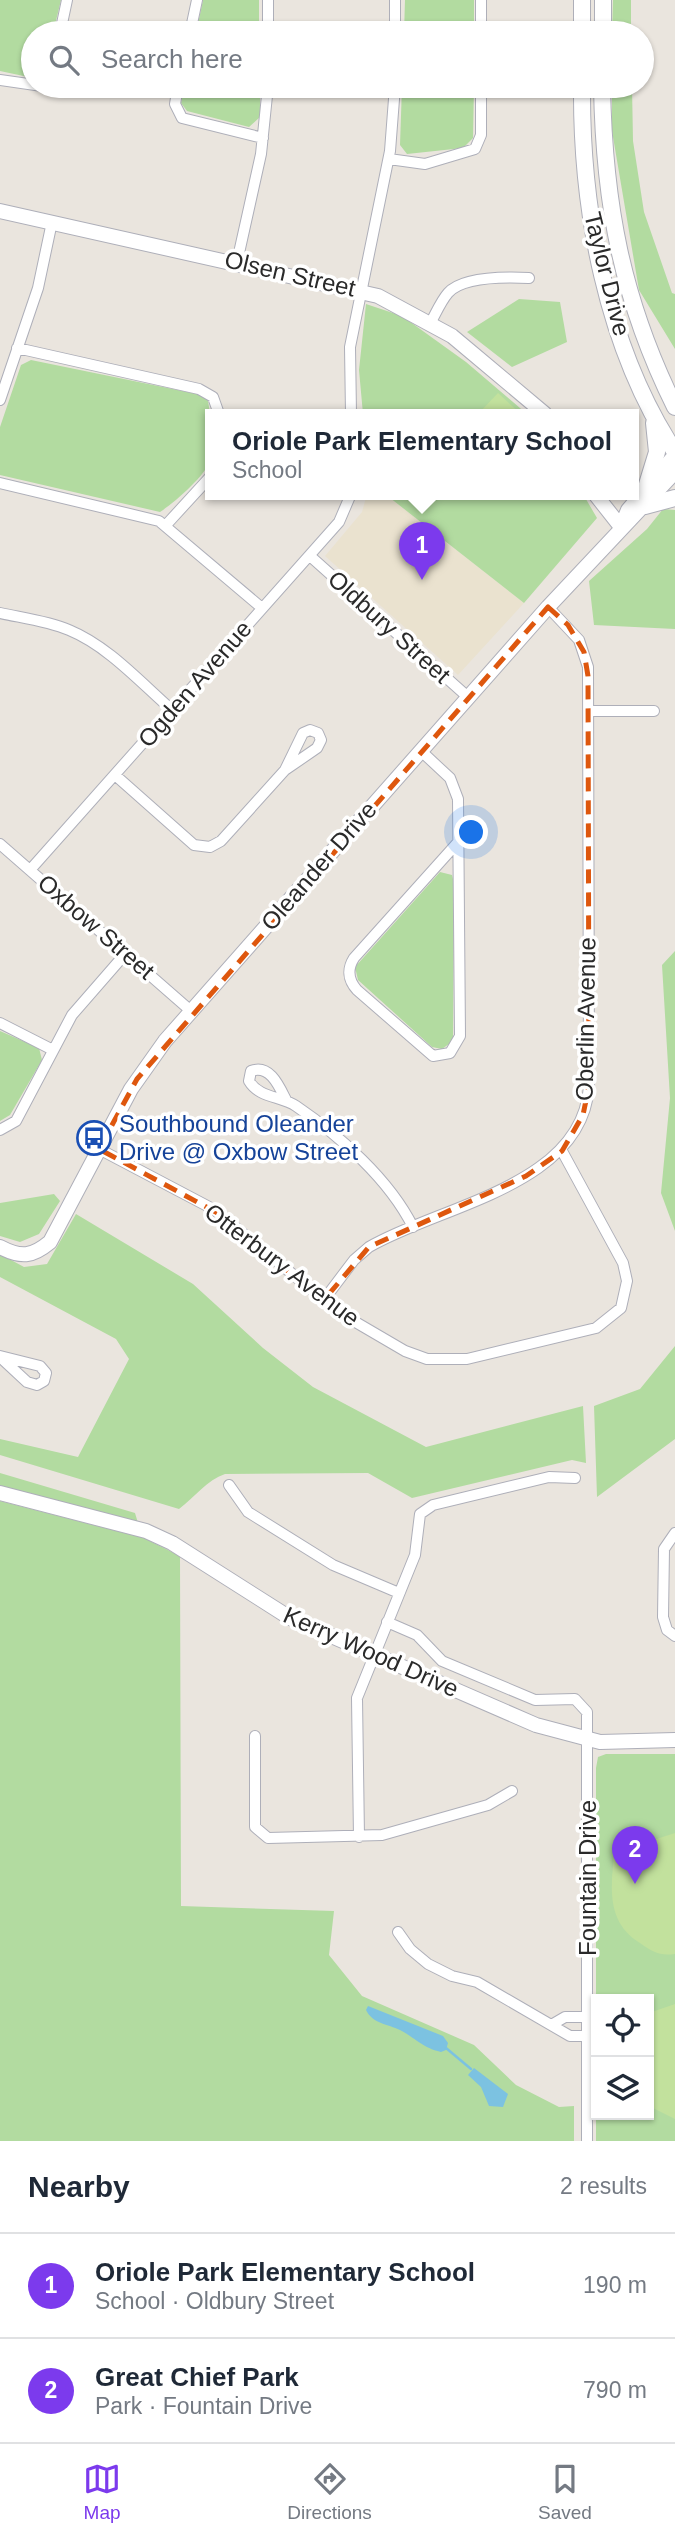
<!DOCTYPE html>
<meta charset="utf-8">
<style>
body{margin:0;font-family:Helvetica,sans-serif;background:#f2f2f3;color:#1f2937}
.controls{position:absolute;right:21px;bottom:21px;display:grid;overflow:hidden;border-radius:0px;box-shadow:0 2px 5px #0004}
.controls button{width:63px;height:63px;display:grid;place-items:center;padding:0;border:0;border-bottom:2px solid #e0e1e3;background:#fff;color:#1f2937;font:35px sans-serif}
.you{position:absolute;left:472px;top:833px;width:24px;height:24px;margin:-18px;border:5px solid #fff;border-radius:50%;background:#1a73e8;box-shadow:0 0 0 10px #1a73e833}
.badge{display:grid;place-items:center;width:46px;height:46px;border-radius:50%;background:#7c3aed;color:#fff;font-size:23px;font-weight:700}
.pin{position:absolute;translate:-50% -58px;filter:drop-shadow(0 2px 4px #0008)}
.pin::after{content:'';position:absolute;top:37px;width:24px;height:21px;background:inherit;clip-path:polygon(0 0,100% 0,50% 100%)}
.popup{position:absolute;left:205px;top:409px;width:434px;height:91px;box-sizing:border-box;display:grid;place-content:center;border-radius:0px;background:#fff;filter:drop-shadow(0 2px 5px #0005);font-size:23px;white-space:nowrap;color:#747a83}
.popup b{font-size:26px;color:#1f2937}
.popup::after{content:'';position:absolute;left:50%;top:100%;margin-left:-14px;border:14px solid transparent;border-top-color:#fff}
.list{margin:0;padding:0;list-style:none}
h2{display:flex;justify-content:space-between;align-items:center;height:91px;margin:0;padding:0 28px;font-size:30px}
h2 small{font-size:23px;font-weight:400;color:#747a83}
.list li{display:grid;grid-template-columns:46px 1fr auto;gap:21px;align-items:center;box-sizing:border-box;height:105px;padding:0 28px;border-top:2px solid #e0e1e3}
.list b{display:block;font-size:26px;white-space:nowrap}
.list p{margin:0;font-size:23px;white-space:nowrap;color:#747a83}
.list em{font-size:23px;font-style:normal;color:#747a83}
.icon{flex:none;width:38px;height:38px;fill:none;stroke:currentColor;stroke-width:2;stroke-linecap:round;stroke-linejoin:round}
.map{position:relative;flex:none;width:675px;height:2141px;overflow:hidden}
.search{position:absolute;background:#fff;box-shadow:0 2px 5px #0004;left:21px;right:21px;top:21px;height:77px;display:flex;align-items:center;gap:18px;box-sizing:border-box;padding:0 24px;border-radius:38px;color:#747a83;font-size:26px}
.sheet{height:301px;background:#fff}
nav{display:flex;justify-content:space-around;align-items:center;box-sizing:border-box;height:98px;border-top:2px solid #e0e1e3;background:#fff;font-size:19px;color:#747a83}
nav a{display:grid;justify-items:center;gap:4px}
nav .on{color:#7c3aed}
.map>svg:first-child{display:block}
.education{fill:#eae2cf}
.green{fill:#b2dba0;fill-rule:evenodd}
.pitch{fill:#c2e19d}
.water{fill:#7cc2e1}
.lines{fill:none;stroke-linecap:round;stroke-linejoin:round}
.stream{stroke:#7cc2e1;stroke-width:2.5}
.minor-casing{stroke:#aeafb9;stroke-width:12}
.tertiary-casing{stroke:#aeafb9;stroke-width:16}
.secondary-casing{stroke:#aeafb9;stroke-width:18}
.minor{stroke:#fff;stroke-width:10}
.tertiary{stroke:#fff;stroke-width:14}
.secondary{stroke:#fff;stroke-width:16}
.marked{fill:none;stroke:#de570e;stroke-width:5;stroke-dasharray:14 9;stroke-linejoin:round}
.labels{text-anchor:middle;stroke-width:7;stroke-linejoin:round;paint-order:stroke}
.street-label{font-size:24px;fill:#2a2a2a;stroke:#fff}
.transit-label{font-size:24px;fill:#164399;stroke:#fff;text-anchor:start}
</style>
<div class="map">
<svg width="675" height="2141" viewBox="0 0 675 2141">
<rect width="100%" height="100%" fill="#eae5de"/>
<!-- education -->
<path class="education" d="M367 494H385L524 603 458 675 325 556 362 512Z"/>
<!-- green -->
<path class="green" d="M0 0H61L53 33H33V78L0 71Z
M203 0H259V33H196Z
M405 0H474V33H404Z
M613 0H631V33H612Z
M185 86H260V117L249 127 187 111 181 103Z
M402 86H474L473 138 463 148 407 154 400 145Z
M612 86H632L633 141 644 212 672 293 675 294V349L639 290 612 131Z
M519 299 560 302 567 342 512 367 467 332Z
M366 304 402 316 466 362 527 414H363L359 370Z
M31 360 207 396C210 409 215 448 210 461 205 476 174 503 160 512L0 475V427L21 365Z
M385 494H583L597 518 524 603Z
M663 509 675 510V629L594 625 589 581 647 529Z
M440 872 452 875 454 883 453 1041 442 1049 432 1047 358 980 355 967Z
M675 951V1231L661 1193 670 1098 662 965Z
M0 1031 39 1048 42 1060 10 1115 0 1121Z
M54 1194 60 1201 39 1234 20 1242 0 1236V1203Z
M76 1214 193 1284 263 1348 313 1387 426 1447 583 1406 586 1463 572 1460 412 1498 368 1473 225 1474C207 1480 195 1497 179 1509L0 1455V1439L78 1457 129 1359 116 1339 0 1277V1254L24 1267 47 1264Z
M675 1346V1439L597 1497 594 1406 640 1389Z
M0 1473 135 1513 138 1523 0 1493Z
M0 1501 144 1538 180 1556 181 1906 334 1911 329 1955 362 1996 474 2045 516 2085 559 2107 574 2106V2141H0Z
M606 1754H675V2141H596V1768L598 1757ZM596 1999H649V2115H596Z"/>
<!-- pitch -->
<path class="pitch" d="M498 393 521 414H478Z
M675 1833V1954C659 1956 653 1952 640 1943 603 1920 612 1882 615 1844L647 1842Z
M675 2004V2119L649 2106V2013Z"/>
<!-- water -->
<path class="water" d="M368 2006 443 2036 448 2043 446 2050 441 2052C421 2047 417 2039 400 2030 388 2024 373 2024 366 2010Z
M474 2068 508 2094 503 2107 489 2106 481 2087 468 2075Z"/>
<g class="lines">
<!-- stream -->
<path class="stream" d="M446 2048 471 2069"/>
<!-- minor casing -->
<g class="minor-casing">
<path id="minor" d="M60 33 67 0
M190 33 197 0
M268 33V0
M395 33V0
M481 33V0
M0 80 42 86
M178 86 175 104 182 118 263 138
M389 159 425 164 475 149 481 135V86
M237 262 261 154 268 86
M431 322C436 313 441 301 448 293 463 276 508 277 529 278
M17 348 199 389 213 397 219 414
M0 400 38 288 52 222
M351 414 350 347 390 151 395 86
M0 483 159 521 262 608
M166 525 210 477
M310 556 469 698
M0 613C23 618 48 621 69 630 108 646 140 682 172 710
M589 711H654
M421 751 450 778 458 799 460 1036 450 1053 433 1056 357 990C348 980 347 969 354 958L459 841
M115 775 194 845 210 847 221 841 285 770 317 748 321 740 318 733 310 730 303 733 285 770
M0 844 191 1011
M30 870 339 522 351 494
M0 1023 53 1050
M286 1100C279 1086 270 1064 251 1071L249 1081C259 1098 281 1096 296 1106 340 1136 389 1179 413 1227
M0 1130 16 1121 72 1015 126 953
M99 1149 213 1209 340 1313 405 1351 427 1359H467L596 1328 621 1308 627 1281 623 1263 562 1151
M323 1301 354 1260 369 1247C441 1205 583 1186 589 1086L588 667 579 640 548 607
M0 1356 40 1366 46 1373 44 1381 37 1385 27 1382 0 1357
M229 1485 248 1512 333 1565 399 1593
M675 1533 664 1549 663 1617 667 1630 675 1636
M387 1622 417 1635 442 1661 535 1700 575 1699 587 1712V2141
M255 1736V1827L268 1838 382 1835 488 1805 512 1791
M359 1837 357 1698 415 1555 420 1514 433 1505 549 1477 575 1478
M398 1932 410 1949 428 1964 452 1976 477 1982 570 2036H587
M553 2024 565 2017H587"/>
</g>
<!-- tertiary casing -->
<g class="tertiary-casing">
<path id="tertiary" d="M0 211 378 296 452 336 545 414
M595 494 621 527
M621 527 628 510 675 455
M0 1247C21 1258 32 1257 50 1242L131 1089 165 1041 548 607 675 472
M0 1493 146 1531 172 1543 290 1618 536 1725 600 1742 675 1740"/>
</g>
<!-- secondary casing -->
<g class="secondary-casing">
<path id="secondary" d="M603 0V33
M582 33V0
M582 86C581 209 606 347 675 452
M602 86C604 204 622 300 675 407
M645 491 657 452 654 423
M645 506 675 498"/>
</g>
<!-- minor -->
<use href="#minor" class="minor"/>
<!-- tertiary -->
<use href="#tertiary" class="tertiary"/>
<!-- secondary -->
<use href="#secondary" class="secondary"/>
</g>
<!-- marked area -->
<path class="marked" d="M548 607 568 625 584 652 588 676 589 1086 583 1115 562 1151 526 1176 369 1247 323 1301 225 1217 99 1149 137 1079Z"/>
<!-- icons -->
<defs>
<g id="bus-ring" transform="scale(1.75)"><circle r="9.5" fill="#fff" stroke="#1a4fb4" stroke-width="1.5"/><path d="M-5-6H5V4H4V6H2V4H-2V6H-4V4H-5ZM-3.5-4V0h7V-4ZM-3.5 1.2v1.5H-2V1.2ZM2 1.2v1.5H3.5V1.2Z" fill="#1a4fb4"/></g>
</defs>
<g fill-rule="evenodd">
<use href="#bus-ring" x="94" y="1138"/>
</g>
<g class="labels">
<!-- street labels -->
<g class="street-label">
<text transform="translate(290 274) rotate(13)" y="8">Olsen Street</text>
<text transform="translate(607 274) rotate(76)" y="8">Taylor Drive</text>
<text transform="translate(389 627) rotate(42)" y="8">Oldbury Street</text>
<text transform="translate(195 684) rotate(-49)" y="8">Ogden Avenue</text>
<text transform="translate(319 866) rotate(-49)" y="8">Oleander Drive</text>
<text transform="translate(96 927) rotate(41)" y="8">Oxbow Street</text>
<text transform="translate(586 1019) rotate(-89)" y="8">Oberlin Avenue</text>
<text transform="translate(282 1265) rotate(37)" y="8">Otterbury Avenue</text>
<text transform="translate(371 1652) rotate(24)" y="8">Kerry Wood Drive</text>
<text transform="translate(588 1878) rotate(-90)" y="8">Fountain Drive</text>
</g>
<!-- transit labels -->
<g class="transit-label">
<text x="119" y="1132">Southbound Oleander<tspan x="119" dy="28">Drive @ Oxbow Street</tspan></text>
</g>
</g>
</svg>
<div class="controls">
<button><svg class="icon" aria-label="locate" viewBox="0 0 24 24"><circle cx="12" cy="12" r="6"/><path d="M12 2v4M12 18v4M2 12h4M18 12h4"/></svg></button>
<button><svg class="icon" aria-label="layers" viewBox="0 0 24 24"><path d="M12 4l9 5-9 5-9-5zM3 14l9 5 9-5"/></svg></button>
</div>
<div class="you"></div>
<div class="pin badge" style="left:422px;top:580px">1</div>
<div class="popup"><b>Oriole Park Elementary School</b>School</div>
<div class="pin badge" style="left:635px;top:1884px">2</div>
<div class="search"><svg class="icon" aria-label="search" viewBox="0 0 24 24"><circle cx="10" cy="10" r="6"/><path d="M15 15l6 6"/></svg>Search here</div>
</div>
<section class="sheet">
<h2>Nearby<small>2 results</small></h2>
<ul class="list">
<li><span class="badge">1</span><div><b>Oriole Park Elementary School</b><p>School · Oldbury Street</p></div><em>190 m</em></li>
<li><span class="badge">2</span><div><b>Great Chief Park</b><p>Park · Fountain Drive</p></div><em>790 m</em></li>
</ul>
</section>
<nav>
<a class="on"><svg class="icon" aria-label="map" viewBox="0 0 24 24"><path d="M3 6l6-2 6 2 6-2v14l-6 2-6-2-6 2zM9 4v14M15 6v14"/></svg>Map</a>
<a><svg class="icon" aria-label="directions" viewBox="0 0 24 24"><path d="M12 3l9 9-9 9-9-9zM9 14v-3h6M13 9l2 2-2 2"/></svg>Directions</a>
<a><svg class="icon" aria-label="saved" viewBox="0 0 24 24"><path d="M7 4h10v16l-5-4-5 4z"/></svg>Saved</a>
</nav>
